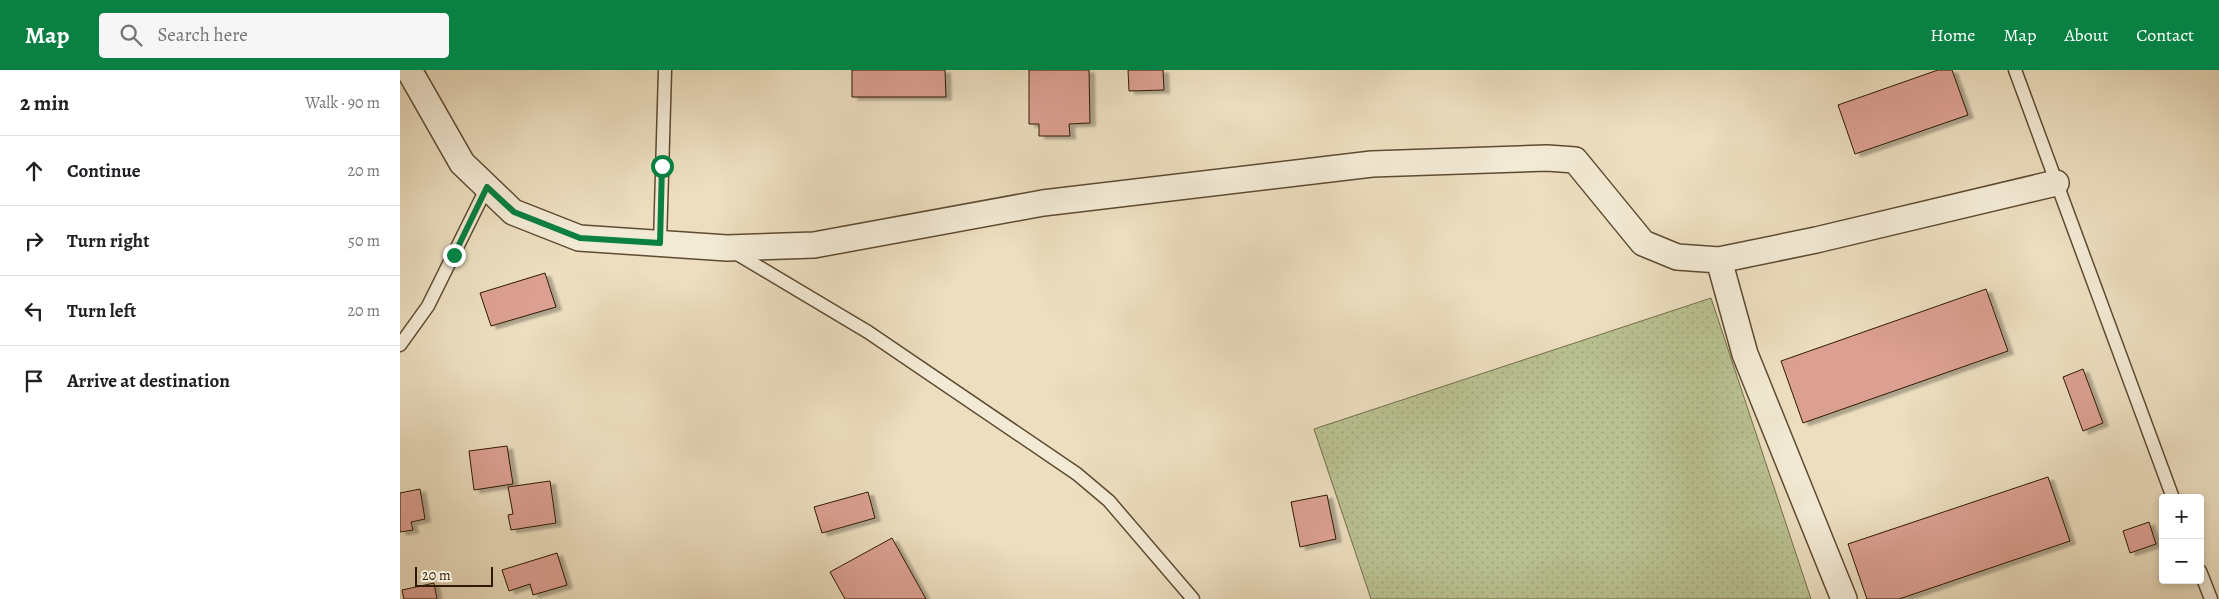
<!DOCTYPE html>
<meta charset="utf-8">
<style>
body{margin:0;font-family:Alegreya,serif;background:#f6f6f6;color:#202124}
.controls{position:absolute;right:15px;bottom:15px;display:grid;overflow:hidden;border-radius:5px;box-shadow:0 2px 8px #0003}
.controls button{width:45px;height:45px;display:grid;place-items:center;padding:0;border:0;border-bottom:1px solid #e0e0e0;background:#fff;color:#202124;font:25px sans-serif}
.scale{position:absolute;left:15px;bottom:12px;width:78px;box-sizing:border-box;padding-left:5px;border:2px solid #2e1a00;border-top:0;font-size:14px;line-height:18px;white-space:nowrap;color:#2e1a00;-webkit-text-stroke:4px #f3ead5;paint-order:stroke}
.stop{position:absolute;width:15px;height:15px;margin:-11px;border:4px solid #0b8043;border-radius:50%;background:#fff}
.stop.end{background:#0b8043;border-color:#fff;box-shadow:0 1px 5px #0008}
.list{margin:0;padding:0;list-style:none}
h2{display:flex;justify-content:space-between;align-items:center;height:65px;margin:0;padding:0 20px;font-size:21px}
h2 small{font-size:16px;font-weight:400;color:#757577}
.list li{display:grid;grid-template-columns:32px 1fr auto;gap:15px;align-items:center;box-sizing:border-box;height:70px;padding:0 20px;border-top:1px solid #e0e0e0}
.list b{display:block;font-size:19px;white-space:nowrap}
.list em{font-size:16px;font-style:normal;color:#757577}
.icon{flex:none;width:28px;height:28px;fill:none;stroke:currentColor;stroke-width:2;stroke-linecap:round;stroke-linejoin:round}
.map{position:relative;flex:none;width:1819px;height:529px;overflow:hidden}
header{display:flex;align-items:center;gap:30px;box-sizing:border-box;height:70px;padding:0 25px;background:#0b8043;color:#fff}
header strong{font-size:24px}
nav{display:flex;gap:28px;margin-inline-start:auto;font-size:18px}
.search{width:350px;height:45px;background:#f6f6f6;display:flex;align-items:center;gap:12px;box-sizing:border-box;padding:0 18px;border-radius:5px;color:#757577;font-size:19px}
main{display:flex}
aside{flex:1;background:#fff}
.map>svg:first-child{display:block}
.grass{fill:url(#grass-dots);stroke:#746e48}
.building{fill:#dca092;stroke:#2e1a00;filter:url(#shadow)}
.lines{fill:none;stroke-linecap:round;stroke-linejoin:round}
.service-casing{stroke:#5e4b30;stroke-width:15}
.minor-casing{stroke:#5e4b30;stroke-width:28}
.service{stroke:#f3ead5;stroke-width:12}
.minor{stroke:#f3ead5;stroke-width:25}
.route{stroke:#0b8043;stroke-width:6}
</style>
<header>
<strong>Map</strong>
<div class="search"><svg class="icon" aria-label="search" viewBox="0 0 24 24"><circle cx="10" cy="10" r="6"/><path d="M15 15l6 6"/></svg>Search here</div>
<nav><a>Home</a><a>Map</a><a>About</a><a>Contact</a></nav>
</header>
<main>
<aside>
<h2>2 min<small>Walk · 90 m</small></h2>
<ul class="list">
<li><svg class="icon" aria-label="ahead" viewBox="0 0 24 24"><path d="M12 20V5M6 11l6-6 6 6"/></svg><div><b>Continue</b></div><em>20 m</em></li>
<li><svg class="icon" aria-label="right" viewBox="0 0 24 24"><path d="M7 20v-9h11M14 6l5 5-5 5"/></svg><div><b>Turn right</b></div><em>50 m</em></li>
<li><svg class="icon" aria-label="left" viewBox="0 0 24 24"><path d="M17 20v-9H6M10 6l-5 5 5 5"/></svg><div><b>Turn left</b></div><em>20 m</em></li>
<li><svg class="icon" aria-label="arrive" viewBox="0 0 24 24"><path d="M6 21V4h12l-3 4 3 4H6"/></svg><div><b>Arrive at destination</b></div></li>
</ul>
</aside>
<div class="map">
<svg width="1819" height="529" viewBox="0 0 1819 529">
<defs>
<pattern id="grass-dots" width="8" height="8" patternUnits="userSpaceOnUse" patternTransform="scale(1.25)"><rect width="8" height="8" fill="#b9c191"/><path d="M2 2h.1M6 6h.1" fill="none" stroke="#9fa57b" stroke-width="1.8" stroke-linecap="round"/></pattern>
<filter id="shadow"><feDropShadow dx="5.5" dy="3" stdDeviation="1" flood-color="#0004"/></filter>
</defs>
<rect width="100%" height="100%" fill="#ecdebf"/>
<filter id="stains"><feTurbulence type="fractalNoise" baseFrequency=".004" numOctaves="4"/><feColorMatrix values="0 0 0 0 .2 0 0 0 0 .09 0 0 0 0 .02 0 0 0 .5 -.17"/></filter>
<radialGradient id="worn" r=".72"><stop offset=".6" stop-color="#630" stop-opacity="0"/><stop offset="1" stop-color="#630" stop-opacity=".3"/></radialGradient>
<!-- grass -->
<path class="grass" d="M1311 228 1411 529H971L914 359Z"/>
<!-- building -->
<path class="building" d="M452 0H545L546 27H452Z
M629 0H689L690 53 669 54 670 66H639V54H629Z
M728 0H763L764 20 729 21Z
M1538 0H1552L1568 45 1455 84 1438 35Z
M145 203 156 237 91 256 80 223Z
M1586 219 1608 281 1403 353 1381 291Z
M1683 299 1703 353 1683 361 1663 307Z
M107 376 113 414 74 420 69 381Z
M1648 407 1670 471 1499 529H1467L1448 474Z
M150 411 156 453 111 460 108 445 113 444 108 417Z
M20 419 25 449 11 452 13 460 0 462V423Z
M468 422 475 448 422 463 414 437Z
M927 425 936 469 900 477 891 432Z
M1749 452 1756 474 1730 483 1723 461Z
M492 468 526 529H445L430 502Z
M157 483 167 515 133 525 130 514 109 521 102 500Z
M34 513 37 529H4L2 520Z"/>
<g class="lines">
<!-- service casing -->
<g class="service-casing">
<path id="service" d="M1615 0 1773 428
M260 173 265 0
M334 182 468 262 677 404 709 431 793 529
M0 275 28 236 87 117
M1800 501 1811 529"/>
</g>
<!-- minor casing -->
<g class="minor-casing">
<path id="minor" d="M9 0 62 93 113 142 179 168 327 178 414 175 643 133 972 94 1147 88 1175 90 1243 173 1277 187 1319 190 1416 170 1656 113
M1319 190 1345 284 1444 529"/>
</g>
<!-- service -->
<use href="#service" class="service"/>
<!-- minor -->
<use href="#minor" class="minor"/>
</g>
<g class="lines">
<!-- route -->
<path class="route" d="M54 185 87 117 114 142 180 168 260 173 262 96"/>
</g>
<rect width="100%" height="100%" filter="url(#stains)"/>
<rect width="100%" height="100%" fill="url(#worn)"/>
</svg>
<div class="controls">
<button>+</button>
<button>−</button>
</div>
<div class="scale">20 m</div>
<div class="stop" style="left:262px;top:96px"></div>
<div class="stop end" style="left:54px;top:185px"></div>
</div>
</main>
